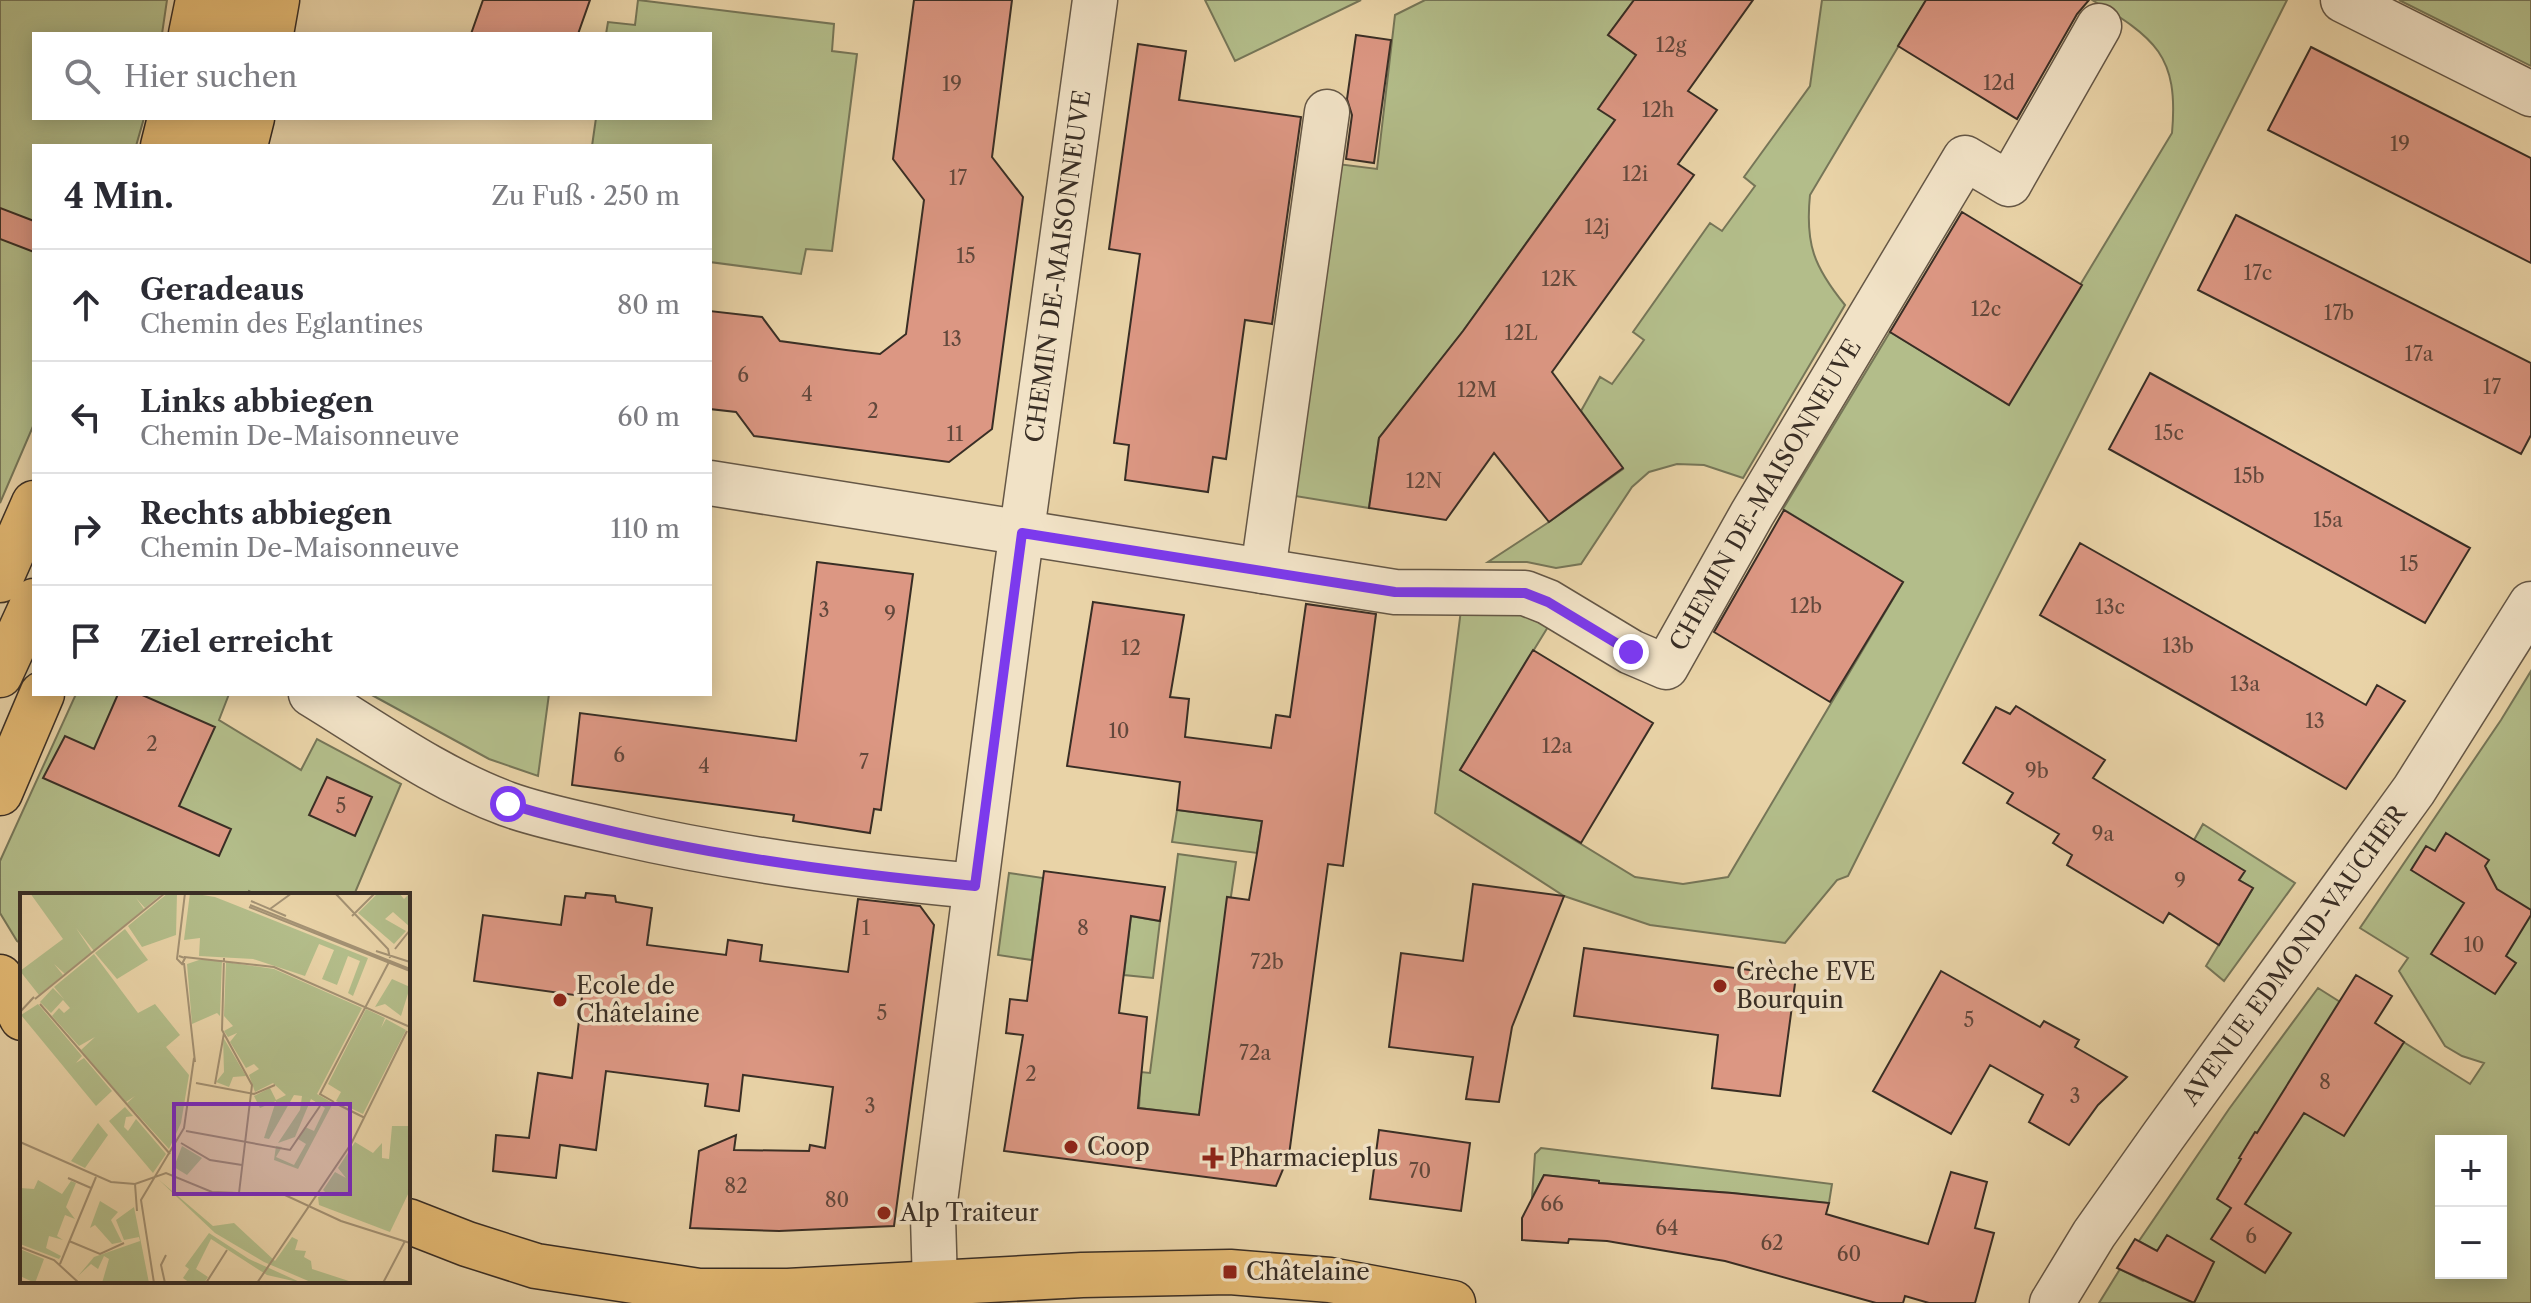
<!DOCTYPE html>
<html lang="de">
<meta charset="utf-8">
<style>
body{margin:0;font-family:"Libre Caslon Text",serif;background:#f7f7f7;color:#2b2b33}
.controls{position:absolute;right:24px;bottom:24px;display:grid;overflow:hidden;border-radius:0px;box-shadow:0 4px 20px #0003}
.controls button{width:72px;height:72px;display:grid;place-items:center;padding:0;border:0;border-bottom:2px solid #e1e1e2;background:#fff;color:#2b2b33;font:40px sans-serif}
.stop{position:absolute;width:24px;height:24px;margin:-18px;border:6px solid #7c3aed;border-radius:50%;background:#fff}
.stop.end{background:#7c3aed;border-color:#fff;box-shadow:0 2px 8px #0008}
.list{margin:0;padding:0;list-style:none}
h2{display:flex;justify-content:space-between;align-items:center;height:104px;margin:0;padding:0 32px;font-size:34px}
h2 small{font-size:26px;font-weight:400;color:#7c7c81}
.list li{display:grid;grid-template-columns:52px 1fr auto;gap:24px;align-items:center;box-sizing:border-box;height:112px;padding:0 32px;border-top:2px solid #e1e1e2}
.list b{display:block;font-size:30px;white-space:nowrap}
.list p{margin:0;font-size:26px;white-space:nowrap;color:#7c7c81}
.list em{font-size:26px;font-style:normal;color:#7c7c81}
.icon{flex:none;width:44px;height:44px;fill:none;stroke:currentColor;stroke-width:2;stroke-linecap:round;stroke-linejoin:round}
.map{position:relative;flex:none;width:2531px;height:1303px;overflow:hidden}
.search{position:absolute;background:#fff;box-shadow:0 4px 20px #0003;left:32px;top:32px;width:680px;height:88px;display:flex;align-items:center;gap:20px;box-sizing:border-box;padding:0 28px;border-radius:0px;color:#7c7c81;font-size:30px}
.panel{position:absolute;background:#fff;box-shadow:0 4px 20px #0003;left:32px;top:144px;width:680px;height:552px;border-radius:0px}
.map>svg:first-child{display:block}
.green{fill:#b3bd8a;stroke:#767658;stroke-width:2;fill-rule:evenodd}
.building{fill:#dc9783;stroke:#392e25;stroke-width:2}
.lines{fill:none;stroke-linecap:round;stroke-linejoin:round}
.minor-casing{stroke:#655746;stroke-width:47}
.major-casing{stroke:#392e25;stroke-width:47}
.minor{stroke:#f1e2c6;stroke-width:44}
.major{stroke:#e4ba74;stroke-width:44}
.route{stroke:#7c3aed;stroke-width:10}
.poi-dot{fill:#8f2418;stroke:#f1e2c6;stroke-width:3}
.labels{text-anchor:middle;stroke-width:7;stroke-linejoin:round;paint-order:stroke}
.number-label{font-size:20px;fill:#62483c}
.street-label{font-size:24px;fill:#392e25;stroke:#f1e2c6}
.poi-label{font-size:24px;fill:#392e25;stroke:#f1e2c6;text-anchor:start}
.inset-road{fill:none;stroke:#a39173;stroke-width:2}
.view{fill:#7b2cbf;fill-opacity:0.15;stroke:#7b2cbf;stroke-width:4}
.inset-edge{fill:none;stroke:#392e25;stroke-width:4}
</style>
<div class="map">
<svg width="2531" height="1303" viewBox="0 0 2531 1303">
<rect width="100%" height="100%" fill="#e9d3a7"/>
<filter id="stains"><feTurbulence type="fractalNoise" baseFrequency=".0025" numOctaves="4"/><feColorMatrix values="0 0 0 0 .2 0 0 0 0 .09 0 0 0 0 .02 0 0 0 .5 -.17"/></filter>
<radialGradient id="worn" r=".72"><stop offset=".6" stop-color="#630" stop-opacity="0"/><stop offset="1" stop-color="#630" stop-opacity=".3"/></radialGradient>
<!-- green -->
<path class="green" d="M0 0H167L162 34H34V118H144L136 146H34V424L0 503Z
M638 0 834 24 832 51 857 54 832 251 806 249 801 274 710 262V146H592L596 118H710V34H606L608 22 635 25Z
M1205 0H1361L1235 61Z
M1425 0H1634L1608 35 1636 55 1615 120 1463 331 1379 438 1369 508 1289 495 1338 164 1377 169 1395 15Z
M1822 0H1926L1810 195C1805 244 1814 267 1845 305L1743 478 1704 465 1677 464 1649 472 1632 487 1581 564 1556 568 1527 562H1488L1549 522 1623 469 1581 411 1600 377 1612 384 1644 340 1633 332 1710 223 1722 231 1755 186 1744 177 1810 86Z
M2092 0H2287L1848 876 1837 880 1785 943 1650 925 1564 896 1435 813 1461 610 1524 611 1551 622 1460 770 1635 877 1683 884 1728 877 1903 582 1783 509 1890 332 2008 404 2172 133C2179 55 2155 38 2092 0Z
M2399 0H2531V66Z
M2531 671V1303H2194L2203 1284 2197 1281 2200 1275 2139 1241 2229 1109 2318 988 2470 1084 2484 1063 2462 1056 2445 1046 2399 971 2408 958 2360 928 2501 720ZM2441 1141H2501V1273H2441Z
M76 694H229L219 720 301 770 317 739 401 784 354 895H257L249 891 247 895H22V944L17 941 0 913V861Z
M370 694H549L538 776 489 759Z
M1177 810 1262 821 1257 853 1172 842Z
M2203 824 2295 883 2224 981 2206 966 2253 888 2239 880 2244 871 2194 840Z
M1178 854 1236 862 1199 1115 1139 1108 1141 1072 1150 1073Z
M1009 873 1043 878 1032 960 998 955Z
M1131 916 1160 921 1153 978 1124 975Z
M1541 1148 1832 1184 1829 1203 1732 1193 1599 1183V1181L1544 1175 1532 1198 1535 1154Z
M2120 1269 2143 1281 2145 1278 2193 1303H2099Z"/>
<!-- building -->
<path class="building" d="M483 0H590L578 34H471Z
M914 0H1012L992 157 1023 197 992 429 949 462 754 436 736 412 710 409V311L762 317 780 341 846 350 880 354 906 334 924 200 893 159Z
M1634 0H1753L1688 91 1717 110 1678 164 1694 175 1552 372 1623 468 1549 522 1494 453 1446 520 1369 508 1379 438 1463 331 1615 120 1598 109 1636 55 1608 35Z
M1926 0H2089L2077 14 2017 119 1898 46Z
M1356 35 1391 40 1374 163 1346 159 1352 115 1347 99Z
M1138 44 1186 51 1179 100 1301 117 1272 324 1245 320 1226 459 1213 457 1208 492 1125 480 1129 445 1114 443 1140 254 1109 249Z
M2311 47 2531 158V263L2268 130Z
M0 208 34 221V252L0 239Z
M1962 212 2082 285 2009 405 1890 332Z
M2236 215 2531 363V435L2521 454 2198 290Z
M2150 373 2470 548 2425 623 2109 449Z
M1784 510 1903 582 1830 702 1714 632Z
M2080 543 2366 705 2377 685 2405 701 2346 789 2040 615Z
M817 562 913 574 881 810 874 809 870 833 793 821 794 815 572 785 580 713 796 741Z
M1093 602 1184 615 1170 697 1189 699 1185 737 1271 748 1276 715 1290 717 1306 604 1376 614 1343 866 1328 864 1289 1155 1276 1186 1004 1151 1023 1035 1006 1033 1010 999 1027 1001 1044 871 1165 887 1160 921 1131 916 1119 1013 1147 1017 1138 1108 1199 1115 1227 897 1249 900 1257 853 1262 821 1177 810 1180 782 1067 766Z
M1533 650 1653 723 1581 843 1460 770Z
M118 694H140L215 727 179 806 231 829 219 856 43 778 65 736 94 749Z
M2016 706 2105 760 2093 778 2245 871 2239 880 2253 888 2219 945 2169 913 2163 923 2067 865 2072 855 2053 843 2059 834 2007 803 2013 793 1963 763 1996 707 2010 714Z
M327 777 372 797 355 836 309 815Z
M2446 833 2489 860 2485 866 2497 889 2531 910V915L2506 956 2516 963 2495 994 2431 954 2464 903 2411 870 2426 846 2435 851Z
M1473 884 1564 896 1512 1027 1499 1102 1466 1099 1473 1057 1389 1047 1401 953 1463 961Z
M586 893 615 896 616 902 652 908 647 945 726 955 728 940 762 945 760 961 848 972 858 899 920 906 934 925 894 1226 779 1231 690 1228 699 1151 736 1135 734 1150 809 1151 810 1145 825 1148 833 1087 743 1075 739 1111 705 1106 708 1084 606 1071 596 1150 560 1145 556 1178 493 1171 496 1135 529 1138 538 1073 572 1078 582 996 474 981 483 915 561 925 565 896 585 898Z
M1584 948 1796 976 1780 1096 1712 1088 1718 1035 1574 1016Z
M1941 971 2040 1027 2044 1021 2079 1040 2075 1047 2127 1077 2098 1105 2069 1145 2029 1122 2043 1095 1990 1065 1951 1134 1873 1091Z
M2356 975 2392 996 2375 1023 2404 1042 2344 1136 2304 1113 2245 1204 2291 1233 2265 1273 2211 1239 2231 1208 2217 1199 2241 1159 2239 1158 2255 1132 2257 1133Z
M1379 1130 1470 1143 1461 1211 1370 1199Z
M1951 1172 1987 1182 1975 1228 1994 1233 1975 1303H1929L1905 1296 1903 1303H1876L1725 1261 1607 1241 1569 1239 1568 1243 1522 1240V1218L1544 1175 1599 1181V1183L1732 1193 1829 1203 1826 1214 1928 1244Z
M2167 1235 2214 1262 2194 1303 2117 1268 2135 1239 2157 1251Z"/>
<g class="lines">
<!-- minor casing -->
<g class="minor-casing">
<g id="minor">
<path d="M2343 0 2531 94"/>
<path id="s1" d="M710 483 1395 592 1525 593 1548 602 1631 652 1666 667 1752 514 1965 158 2009 184 2099 26"/>
<path d="M1263 571 1327 112"/>
<path d="M311 694C375 733 437 778 507 804 543 817 582 824 620 833 737 860 855 875 975 886"/>
<path id="s2" d="M935 1284 933 1217 1016 574 1095 0"/>
<path id="s3" d="M2052 1303 2094 1234 2164 1135 2414 790 2531 604"/>
</g>
</g>
<!-- major casing -->
<g class="major-casing">
<path id="major" d="M191 34 198 0
M230 34 237 0
M271 34 277 0
M163 146 170 118
M205 146 212 118
M245 146 252 118
M0 580 34 503
M0 675 34 601
M0 793 42 694
M0 977 22 1018
M408 1221 467 1244 536 1266 699 1291H788L1082 1275 1230 1272 1330 1280 1453 1303"/>
</g>
<!-- minor -->
<use href="#minor" class="minor"/>
<!-- major -->
<use href="#major" class="major"/>
</g>
<g class="lines">
<!-- route -->
<path class="route" d="M508 804C660 849 817 871 975 886L1022 533 1395 592 1525 593 1548 602 1631 652"/>
</g>
<!-- markers -->
<g class="poi-dot">
<circle cx="1720" cy="986" r="8"/>
<circle cx="560" cy="1000" r="8"/>
<circle cx="1071" cy="1147" r="8"/>
<path d="M1209 1146h8v8h8v8h-8v8h-8v-8h-8v-8h8z"/>
<circle cx="884" cy="1213" r="8"/>
<rect x="1222" y="1264" width="16" height="16" rx="4"/>
</g>
<g class="labels">
<!-- number labels -->
<g class="number-label">
<text x="1671" y="52">12g</text>
<text x="1999" y="90">12d</text>
<text x="952" y="91">19</text>
<text x="1658" y="117">12h</text>
<text x="2400" y="151">19</text>
<text x="1635" y="181">12i</text>
<text x="958" y="185">17</text>
<text x="1597" y="234">12j</text>
<text x="966" y="263">15</text>
<text x="2258" y="280">17c</text>
<text x="1559" y="286">12K</text>
<text x="1986" y="316">12c</text>
<text x="2339" y="320">17b</text>
<text x="1521" y="340">12L</text>
<text x="952" y="346">13</text>
<text x="2419" y="361">17a</text>
<text x="743" y="382">6</text>
<text x="2492" y="394">17</text>
<text x="1477" y="397">12M</text>
<text x="807" y="401">4</text>
<text x="873" y="418">2</text>
<text x="2169" y="440">15c</text>
<text x="955" y="441">11</text>
<text x="2249" y="483">15b</text>
<text x="1424" y="488">12N</text>
<text x="2328" y="527">15a</text>
<text x="2409" y="571">15</text>
<text x="1806" y="613">12b</text>
<text x="2110" y="614">13c</text>
<text x="824" y="617">3</text>
<text x="890" y="621">9</text>
<text x="2178" y="653">13b</text>
<text x="1131" y="655">12</text>
<text x="2245" y="691">13a</text>
<text x="2315" y="728">13</text>
<text x="1119" y="738">10</text>
<text x="152" y="751">2</text>
<text x="1557" y="753">12a</text>
<text x="619" y="762">6</text>
<text x="864" y="769">7</text>
<text x="704" y="773">4</text>
<text x="2037" y="778">9b</text>
<text x="341" y="813">5</text>
<text x="2103" y="841">9a</text>
<text x="2180" y="888">9</text>
<text x="866" y="935">1</text>
<text x="1083" y="935">8</text>
<text x="2474" y="952">10</text>
<text x="1267" y="969">72b</text>
<text x="882" y="1020">5</text>
<text x="1969" y="1027">5</text>
<text x="1255" y="1060">72a</text>
<text x="1031" y="1081">2</text>
<text x="2325" y="1089">8</text>
<text x="2075" y="1103">3</text>
<text x="870" y="1113">3</text>
<text x="1420" y="1178">70</text>
<text x="736" y="1193">82</text>
<text x="837" y="1207">80</text>
<text x="1552" y="1211">66</text>
<text x="1667" y="1235">64</text>
<text x="2251" y="1243">6</text>
<text x="1772" y="1250">62</text>
<text x="1849" y="1261">60</text>
</g>
<!-- street labels -->
<g class="street-label">
<text dy="8" stroke="none"><textPath href="#s2" startOffset="1026">CHEMIN DE-MAISONNEUVE</textPath></text>
<text dy="8" stroke="none"><textPath href="#s1" startOffset="1182">CHEMIN DE-MAISONNEUVE</textPath></text>
<text dy="8" stroke="none"><textPath href="#s3" startOffset="424">AVENUE EDMOND-VAUCHER</textPath></text>
</g>
<!-- poi labels -->
<g class="poi-label">
<text x="1736" y="980">Crèche EVE<tspan x="1736" dy="28">Bourquin</tspan></text>
<text x="576" y="994">Ecole de<tspan x="576" dy="28">Châtelaine</tspan></text>
<text x="1087" y="1155">Coop</text>
<text x="1229" y="1166">Pharmacieplus</text>
<text x="900" y="1221">Alp Traiteur</text>
<text x="1246" y="1280">Châtelaine</text>
</g>
</g>
<!-- overview -->
<g transform="translate(20 893)">
<rect width="390" height="390" fill="#e9d3a7"/>
<path d="M10 0H143L125 15 116 5 124 16 74 58 56 35 72 59 45 81 34 71 43 82 19 102 0 78 43 46ZM148 0H157L156 42 122 54 108 33ZM170 0 195 4 348 65 333 103 328 100 340 68 328 63 317 92 302 86 314 57 299 51 285 83 233 66 179 63 180 45 164 47ZM358 0H379L384 6 390 0V34L373 19 365 26 386 38 374 51 338 20ZM105 36 128 67 97 86 75 60ZM74 61 118 120 135 111 160 142 146 154 169 182 161 230 149 256 107 210 115 203 106 209 61 157 75 144 59 153 32 123 39 115 44 120 50 115 43 107 31 120 20 109 33 95 44 106 34 94ZM179 67H202L200 123 197 120 172 131 167 71ZM206 69 254 76 342 115 297 201 313 210 278 276 254 267 256 253 262 254 256 264 274 272 286 251 278 246 285 234 294 238 305 215 291 206 275 244 258 250 280 217 282 203 274 202 249 246 244 245 256 208 240 215 234 203 250 195 256 207 266 202 253 190 235 199 229 182 239 176 234 171 226 175 210 149 217 140 208 144 204 138 213 133 204 123ZM372 86 390 94 381 123 365 111 355 114ZM18 111 62 163 56 170 64 165 92 198 76 213 1 122ZM346 116 365 125 361 135 366 126 386 137 343 221 316 208 321 199 308 191ZM203 144 226 183 213 184 209 194 196 189 204 179ZM105 214 113 223 106 224 104 234 108 238 116 226 146 261 133 280 89 228ZM78 230 88 242 65 275 51 268ZM372 233H390V297L370 339 299 312 298 304 307 301 303 297 315 279 326 285 318 275 335 249 353 260 362 250V265L369 266ZM162 253 182 265 167 282 154 274ZM138 286 193 333 214 330 255 368 272 344 278 347 275 357 286 358 284 364 291 368 292 376 335 390H293L244 369 195 340ZM18 287 42 301 51 288 56 290 46 314 55 326 45 322 37 343 43 347 29 343 26 355 41 363 39 366 0 351V295L14 296ZM80 308 98 319 91 327 102 349 92 351 75 332 70 335ZM114 314 129 390H82L89 366 84 363 78 376 71 371 58 383 74 364 120 348 119 344 104 347 96 327ZM189 340 229 366 282 390 247 382 191 346 176 376 188 384 184 390H170L163 385 169 376 165 373ZM0 356 24 366 15 390 0 383Z" fill="#b3bd8a"/>
<path class="inset-road" d="M315 0 368 56 370 65M231 8 266 23M230 12 390 76M229 14 390 78M250 16 272 0M332 23 355 0M375 56 390 37M356 58 390 69M159 63 165 65 162 71 157 66 165 0M164 64 254 74 390 134M204 65 202 137 232 192 219 300M164 70 175 169M15 106 145 0M20 111 150 261M0 119 14 104 10 108M176 190 234 201 255 192M195 191 204 140M314 209 300 201 369 69M317 211 345 225M166 238 270 257 300 213M0 249 91 289 115 291 146 280 192 299 265 302 321 328 390 350M161 250 190 267 222 272M48 285 71 295M115 291 117 318M49 348 80 361 104 350M0 354 34 367 59 390M40 371 76 284M134 390 121 307 164 235 174 165M145 390 141 372 146 362M186 390 207 357M237 390 331 251 387 138M363 390 385 348"/>
<path class="view" d="M154 211H330V301H154Z"/>
<rect width="390" height="390" class="inset-edge"/>
</g>
<rect width="100%" height="100%" filter="url(#stains)"/>
<rect width="100%" height="100%" fill="url(#worn)"/>
</svg>
<div class="controls">
<button>+</button>
<button>−</button>
</div>
<div class="stop" style="left:508px;top:804px"></div>
<div class="stop end" style="left:1631px;top:652px"></div>
<div class="search"><svg class="icon" aria-label="search" viewBox="0 0 24 24"><circle cx="10" cy="10" r="6"/><path d="M15 15l6 6"/></svg>Hier suchen</div>
<section class="panel">
<h2>4 Min.<small>Zu Fuß · 250 m</small></h2>
<ul class="list">
<li><svg class="icon" aria-label="ahead" viewBox="0 0 24 24"><path d="M12 20V5M6 11l6-6 6 6"/></svg><div><b>Geradeaus</b><p>Chemin des Eglantines</p></div><em>80 m</em></li>
<li><svg class="icon" aria-label="left" viewBox="0 0 24 24"><path d="M17 20v-9H6M10 6l-5 5 5 5"/></svg><div><b>Links abbiegen</b><p>Chemin De-Maisonneuve</p></div><em>60 m</em></li>
<li><svg class="icon" aria-label="right" viewBox="0 0 24 24"><path d="M7 20v-9h11M14 6l5 5-5 5"/></svg><div><b>Rechts abbiegen</b><p>Chemin De-Maisonneuve</p></div><em>110 m</em></li>
<li><svg class="icon" aria-label="arrive" viewBox="0 0 24 24"><path d="M6 21V4h12l-3 4 3 4H6"/></svg><div><b>Ziel erreicht</b></div></li>
</ul>
</section>
</div>
